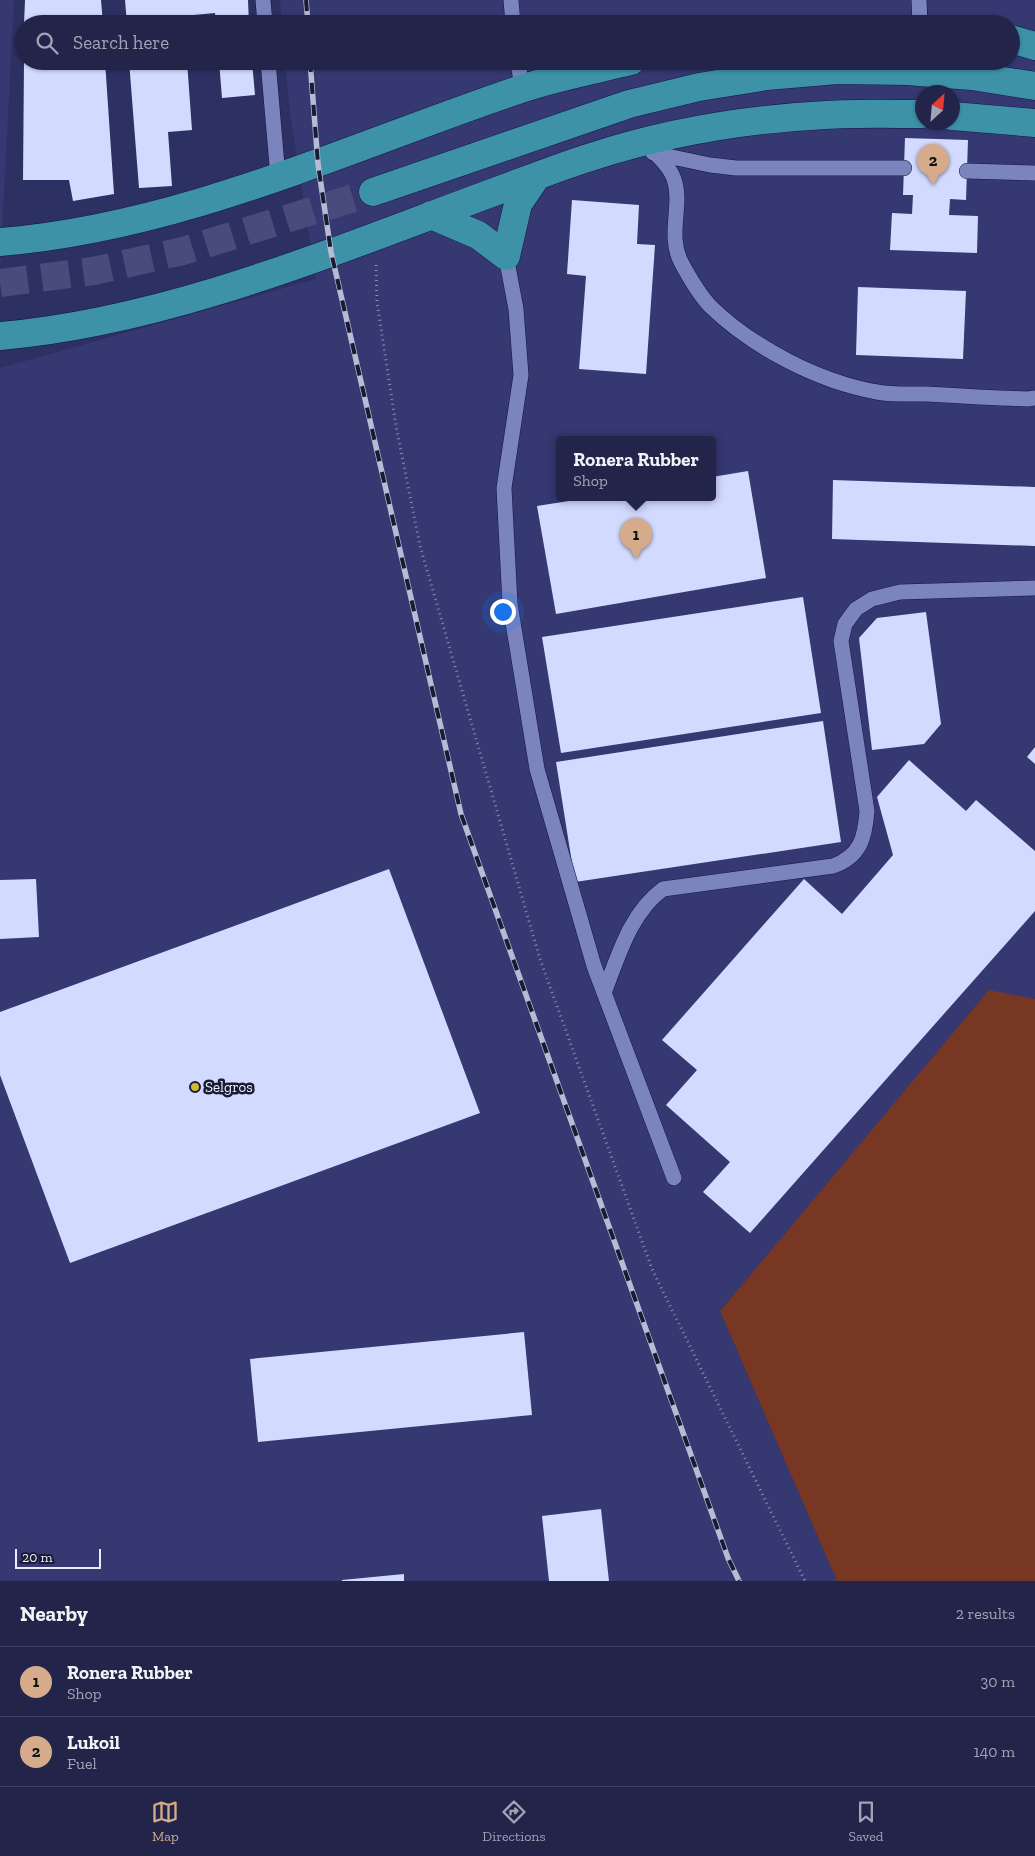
<!DOCTYPE html>
<style>
body{margin:0;font-family:"Zilla Slab",serif;background:#2a2c51;color:#f1f3f6}
.compass{position:absolute;left:915px;top:85px;width:45px;height:45px;border-radius:50%;background:#22244a;box-shadow:0 1px 4px #0004;rotate:26deg}
.scale{position:absolute;left:15px;bottom:12px;width:86px;box-sizing:border-box;padding-left:5px;border:2px solid #e9ecff;border-top:0;font-size:14px;line-height:18px;white-space:nowrap;color:#e9ecff;-webkit-text-stroke:4px #191b32;paint-order:stroke}
.you{position:absolute;left:502px;top:611px;width:18px;height:18px;margin:-12px;border:4px solid #fff;border-radius:50%;background:#1a73e8;box-shadow:0 0 0 8px #1a73e833}
.badge{display:grid;place-items:center;width:32px;height:32px;border-radius:50%;background:#d6ab8b;color:#111;font-size:16px;font-weight:700}
.pin{position:absolute;translate:-50% -41px;filter:drop-shadow(0 1px 2px #0008)}
.pin::after{content:'';position:absolute;top:26px;width:18px;height:15px;background:inherit;clip-path:polygon(0 0,100% 0,50% 100%)}
.popup{position:absolute;left:556px;top:436px;width:160px;height:65px;box-sizing:border-box;display:grid;place-content:center;border-radius:5px;background:#22244a;filter:drop-shadow(0 1px 4px #0005);font-size:16px;white-space:nowrap;color:#a2a4b5}
.popup b{font-size:19px;color:#f1f3f6}
.popup::after{content:'';position:absolute;left:50%;top:100%;margin-left:-10px;border:10px solid transparent;border-top-color:#22244a}
.list{margin:0;padding:0;list-style:none}
h2{display:flex;justify-content:space-between;align-items:center;height:65px;margin:0;padding:0 20px;font-size:21px}
h2 small{font-size:16px;font-weight:400;color:#a2a4b5}
.list li{display:grid;grid-template-columns:32px 1fr auto;gap:15px;align-items:center;box-sizing:border-box;height:70px;padding:0 20px;border-top:1px solid #3f4162}
.list b{display:block;font-size:19px;white-space:nowrap}
.list p{margin:0;font-size:16px;white-space:nowrap;color:#a2a4b5}
.list em{font-size:16px;font-style:normal;color:#a2a4b5}
.icon{flex:none;width:28px;height:28px;fill:none;stroke:currentColor;stroke-width:2;stroke-linecap:round;stroke-linejoin:round}
.map{position:relative;flex:none;width:1035px;height:1581px;overflow:hidden}
.search{position:absolute;background:#22244a;box-shadow:0 1px 4px #0004;left:15px;right:15px;top:15px;height:55px;display:flex;align-items:center;gap:12px;box-sizing:border-box;padding:0 18px;border-radius:28px;color:#a2a4b5;font-size:19px}
.sheet{height:205px;background:#22244a}
nav{display:flex;justify-content:space-around;align-items:center;box-sizing:border-box;height:70px;border-top:1px solid #3f4162;background:#22244a;font-size:14px;color:#a2a4b5}
nav a{display:grid;justify-items:center;gap:2px}
nav .on{color:#d6ab8b}
.map>svg:first-child{display:block}
.built{fill:#353871;fill-rule:evenodd}
.green{fill:#783723}
.building{fill:#d3daff}
.lines{fill:none;stroke-linecap:round;stroke-linejoin:round}
.highway-tunnel{stroke:#494c7a;stroke-width:28;stroke-dasharray:28 14;stroke-linecap:butt}
.lane-casing{stroke:#161645;stroke-width:16}
.highway-casing{stroke:#161645;stroke-width:29}
.path{stroke:#8b8eb0;stroke-width:3;stroke-dasharray:1 4;stroke-linecap:butt}
.lane{stroke:#7c84bd;stroke-width:15}
.highway{stroke:#3d92a8;stroke-width:28}
.rail-casing{stroke:#b8bbd6;stroke-width:5.5}
.rail{stroke:#191b32;stroke-width:4;stroke-dasharray:11;stroke-linecap:butt}
.poi-dot{fill:#d0b736;stroke:#191b32;stroke-width:2}
.labels{text-anchor:middle;stroke-width:5;stroke-linejoin:round;paint-order:stroke}
.poi-label{font-size:15px;fill:#e9ecff;stroke:#191b32;text-anchor:start}
</style>
<div class="map">
<svg width="1035" height="1581" viewBox="0 0 1035 1581">
<rect width="100%" height="100%" fill="#2d3062"/>
<!-- built -->
<path class="built" d="M0 0H14L0 270Z
M280 0H1035V999L989 991 720 1311 837 1581H0V368L316 279 290 114 285 61H1011V24H282ZM922 92H952V122H922ZM560 440H712V498H560Z"/>
<!-- green -->
<path class="green" d="M989 990 1035 999V1581H837L720 1311Z"/>
<!-- building -->
<path class="building" d="M25 0H101L103 24H24Z
M125 0H248L249 24H216L215 13 183 16 184 24H127Z
M24 61H105L114 194 73 201 69 180H23Z
M129 61H187L192 130 168 132 172 186 139 188Z
M219 61H252L255 95 222 98Z
M905 138 968 140 966 200 950 199 949 215 978 216 977 253 890 250 892 213 912 214 913 195H903Z
M572 200 639 205 637 244 655 245 646 374 579 369 586 276 567 274Z
M858 287 966 291 963 359 856 355Z
M748 471 766 578 556 614 537 506 588 498H712V477Z
M833 480 1035 487V546L832 539Z
M803 597 821 713 561 753 542 637Z
M926 612 941 724 924 744 872 750 859 638 877 618Z
M823 721 841 842 575 882 556 762Z
M1035 747V764L1027 757Z
M909 760 966 811 976 800 1035 851V911L750 1233 703 1192 730 1162 666 1105 697 1070 662 1040 804 879 842 914 893 855 877 797Z
M389 869 480 1113 70 1263 0 1075V1012Z
M36 879 39 937 0 939V880Z
M524 1332 532 1415 258 1442 250 1359Z
M601 1509 609 1581H549L542 1516Z
M404 1574V1581H342V1580Z"/>
<g class="lines">
<!-- highway-tunnel -->
<path class="highway-tunnel" d="M0 283 93 271 183 251 373 192"/>
<!-- lane casing -->
<g class="lane-casing">
<path id="lane" d="M263 0 265 24
M511 0 513 24
M919 0 920 24
M268 61 278 177
M518 61 522 89
M653 153 710 165 736 168H904
M657 155C664 162 671 170 674 179 683 205 667 234 681 262 689 277 698 293 710 306 752 347 819 382 877 392 893 395 910 394 926 394 960 396 994 398 1028 399L1035 398
M967 171 1035 173
M506 256 516 309 521 375 504 488 510 604 537 769 594 966 674 1178
M604 993C618 957 630 913 663 889L833 866C861 856 865 837 867 811L841 641 845 624 856 609 872 599 900 592 1035 588"/>
</g>
<!-- highway casing -->
<g class="highway-casing">
<path id="highway" d="M1011 39 1035 46
M952 116 1035 123
M373 192 629 104 699 87 767 76 837 70 907 71 972 76 1035 86
M431 215 478 235 506 256 518 204 537 176
M0 242C183 227 349 147 521 89 556 77 594 70 631 61
M0 336C173 321 343 247 505 188 534 177 562 166 591 157 667 132 747 119 826 115 858 113 891 114 922 114"/>
</g>
<!-- path -->
<path class="path" d="M376 265 377 302 396 426 420 546 540 959 652 1269 805 1581"/>
<!-- lane -->
<use href="#lane" class="lane"/>
<!-- highway -->
<use href="#highway" class="highway"/>
<!-- rail casing -->
<g class="rail-casing">
<path id="rail" d="M306 0 308 24
M310 61 318 164 331 252 461 814 728 1558 739 1581"/>
</g>
<!-- rail -->
<use href="#rail" class="rail"/>
</g>
<!-- markers -->
<circle class="poi-dot" cx="195" cy="1087" r="5"/>
<g class="labels">
<!-- poi labels -->
<g class="poi-label">
<text x="205" y="1092">Selgros</text>
</g>
</g>
</svg>
<svg class="compass" viewBox="-18 -18 36 36"><path d="M0-13l5 13h-10z" fill="#e53935"/><path d="M0 13l5-13h-10z" fill="#a2a4b5"/></svg>
<div class="scale">20 m</div>
<div class="you"></div>
<div class="pin badge" style="left:636px;top:559px">1</div>
<div class="popup"><b>Ronera Rubber</b>Shop</div>
<div class="pin badge" style="left:933px;top:185px">2</div>
<div class="search"><svg class="icon" aria-label="search" viewBox="0 0 24 24"><circle cx="10" cy="10" r="6"/><path d="M15 15l6 6"/></svg>Search here</div>
</div>
<section class="sheet">
<h2>Nearby<small>2 results</small></h2>
<ul class="list">
<li><span class="badge">1</span><div><b>Ronera Rubber</b><p>Shop</p></div><em>30 m</em></li>
<li><span class="badge">2</span><div><b>Lukoil</b><p>Fuel</p></div><em>140 m</em></li>
</ul>
</section>
<nav>
<a class="on"><svg class="icon" aria-label="map" viewBox="0 0 24 24"><path d="M3 6l6-2 6 2 6-2v14l-6 2-6-2-6 2zM9 4v14M15 6v14"/></svg>Map</a>
<a><svg class="icon" aria-label="directions" viewBox="0 0 24 24"><path d="M12 3l9 9-9 9-9-9zM9 14v-3h6M13 9l2 2-2 2"/></svg>Directions</a>
<a><svg class="icon" aria-label="saved" viewBox="0 0 24 24"><path d="M7 4h10v16l-5-4-5 4z"/></svg>Saved</a>
</nav>
